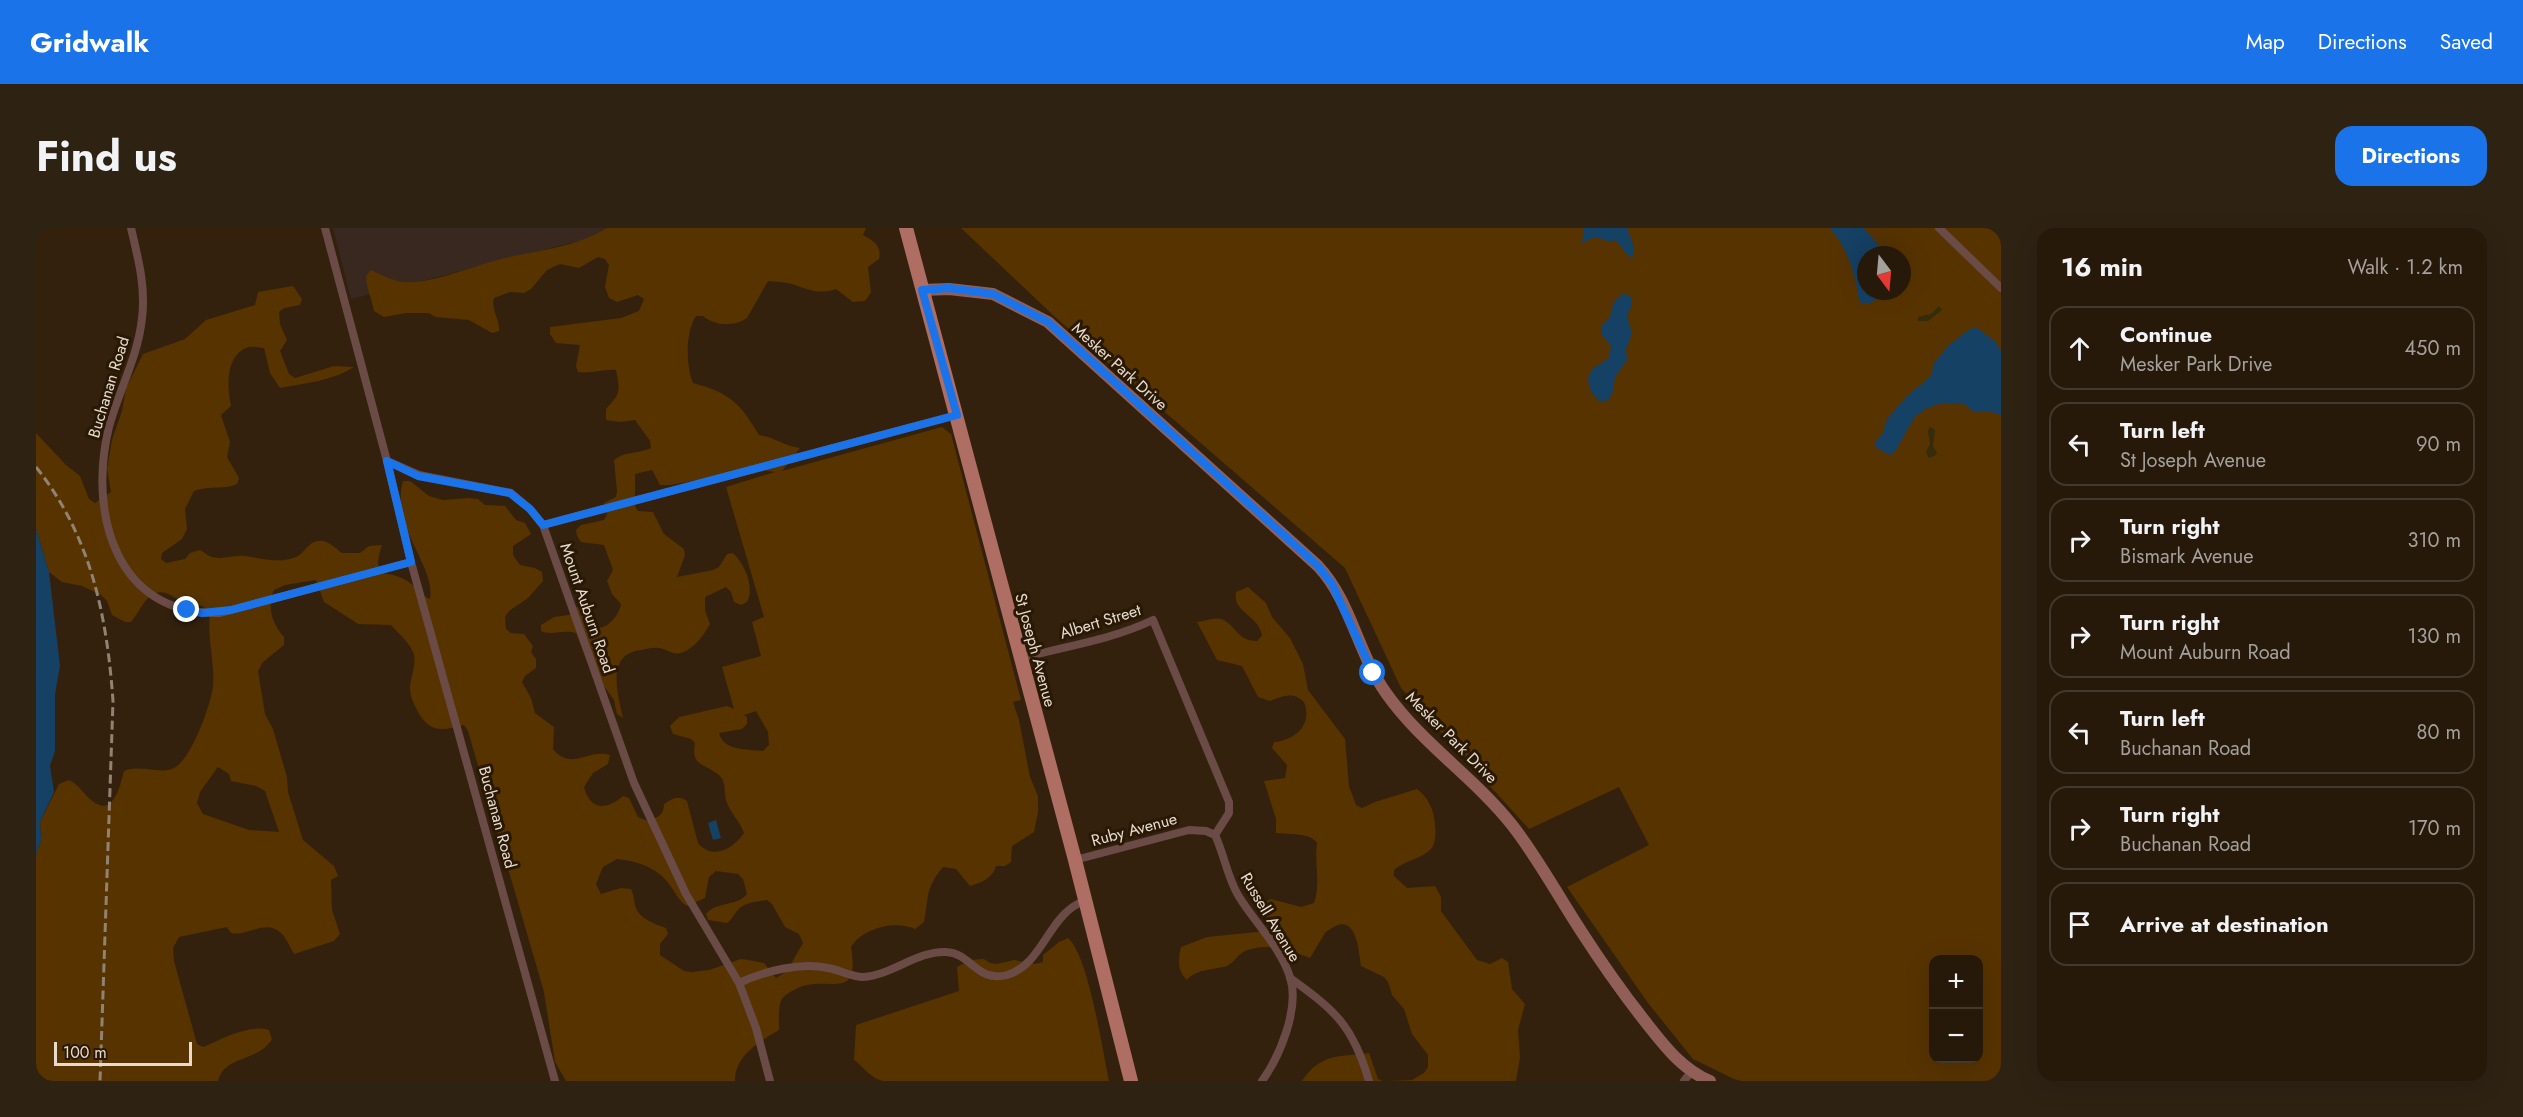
<!DOCTYPE html>
<meta charset="utf-8">
<style>
body{margin:0;font-family:Jost,sans-serif;background:#2e2213;color:#f1f3f6}
.controls{position:absolute;right:18px;bottom:18px;display:grid;overflow:hidden;border-radius:12px;box-shadow:0 6px 24px #0002}
.controls button{width:54px;height:54px;display:grid;place-items:center;padding:0;border:0;border-bottom:2px solid #42382b;background:#26190a;color:#f1f3f6;font:30px sans-serif}
.compass{position:absolute;left:1821px;top:18px;width:54px;height:54px;border-radius:50%;background:#26190a;box-shadow:0 6px 24px #0002;rotate:164deg}
.scale{position:absolute;left:18px;bottom:15px;width:138px;box-sizing:border-box;padding-left:6px;border:3px solid #e7dbcf;border-top:0;font-size:16px;line-height:21px;white-space:nowrap;color:#e7dbcf;-webkit-text-stroke:4px #281804;paint-order:stroke}
.stop{position:absolute;width:18px;height:18px;margin:-14px;border:4px solid #1a73e8;border-radius:50%;background:#fff}
.stop.end{background:#1a73e8;border-color:#fff;box-shadow:0 2px 6px #0008}
.list{margin:0;padding:0;list-style:none}
h2{display:flex;justify-content:space-between;align-items:center;height:78px;margin:0;padding:0 24px;font-size:26px}
h2 small{font-size:20px;font-weight:400;color:#a4a09c}
.list li{display:grid;grid-template-columns:39px 1fr auto;gap:18px;align-items:center;box-sizing:border-box;height:84px;margin:0 12px 12px;padding:0 12px;border:2px solid #42382b;border-radius:18px}
.list b{display:block;font-size:22px;white-space:nowrap}
.list p{margin:0;font-size:20px;white-space:nowrap;color:#a4a09c}
.list em{font-size:20px;font-style:normal;color:#a4a09c}
.icon{flex:none;width:33px;height:33px;fill:none;stroke:currentColor;stroke-width:2;stroke-linecap:round;stroke-linejoin:round}
.map{position:relative;flex:none;width:1965px;height:853px;overflow:hidden;border-radius:18px}
header{display:flex;align-items:center;gap:36px;box-sizing:border-box;height:84px;padding:0 30px;background:#1a73e8;color:#fff}
header strong{font-size:28px}
nav{display:flex;gap:33px;margin-inline-start:auto;font-size:21px}
.intro{display:flex;align-items:center;justify-content:space-between;box-sizing:border-box;height:144px;padding:0 36px}
h1{margin:0;font-size:42px}
.button{padding:15px 27px;border-radius:18px;background:#1a73e8;color:#fff;font-size:21px;font-weight:700}
main{display:flex;gap:36px;padding:0 36px}
aside{flex:1;background:#26190a;border-radius:18px;box-shadow:0 6px 24px #0002}
.map>svg:first-child{display:block}
.industrial{fill:#39281f}
.green{fill:#573300;fill-rule:evenodd}
.sand{fill:#342c0b}
.water{fill:#154165}
.lines{fill:none;stroke-linecap:round;stroke-linejoin:round}
.street{stroke:#6a4b46;stroke-width:8}
.secondary{stroke:#915f57;stroke-width:12}
.primary{stroke:#ae6e64;stroke-width:14}
.rail{stroke:#918373;stroke-width:3;stroke-dasharray:9 4.5;stroke-linecap:butt}
.route{stroke:#1a73e8;stroke-width:8}
.labels{text-anchor:middle;stroke-width:6;stroke-linejoin:round;paint-order:stroke}
.street-label{font-size:16px;fill:#e7dbcf;stroke:#281804}
</style>
<header>
<strong>Gridwalk</strong>
<nav><a>Map</a><a>Directions</a><a>Saved</a></nav>
</header>
<div class="intro"><h1>Find us</h1><a class="button">Directions</a></div>
<main>
<div class="map">
<svg width="1965" height="853" viewBox="0 0 1965 853">
<rect width="100%" height="100%" fill="#33210d"/>
<!-- industrial -->
<path class="industrial" d="M297 0H593L315 71Z"/>
<!-- green -->
<path class="green" d="M571 0H830L827 7C838 13 846 18 843 31L832 39 835 64 829 73 817 74 800 61C785 66 776 63 762 58 753 54 742 54 732 53L711 90C698 99 679 98 667 88H660C649 105 650 138 657 155 694 165 704 175 723 207 738 209 748 218 764 220L746 243 906 199 915 206 985 472 977 474 983 492 994 549 1002 568V584L998 604 976 618 975 634 969 638H960C957 650 945 655 934 658L920 641 907 639C889 661 893 668 888 694L879 701C859 692 827 700 815 719 825 777 790 745 760 761 754 764 748 767 745 773 742 781 743 793 743 802 723 814 699 827 699 853H530L519 834 508 764 432 503 428 497C405 503 393 505 381 482 377 474 374 468 374 459 375 448 380 438 378 427 376 417 362 405 355 397L322 396 316 392 288 374 280 352 249 357 238 362C230 378 237 397 248 409V417L227 434 222 443 229 486 237 501 251 549 252 564 267 612 298 638 302 648 295 652 296 682 304 706 298 713 258 726C254 719 250 710 245 705 229 690 212 709 195 705L191 699 143 709 137 720 138 733 161 816 167 819C186 811 212 796 233 802L236 811C223 834 188 827 182 853H0V627L5 611 4 594 23 556 33 552C43 557 46 564 54 571 77 592 84 558 88 543 105 536 125 547 138 540 155 532 175 477 177 458 179 435 171 411 174 384 166 376 158 376 148 373 141 372 136 367 130 365 111 360 105 383 95 394H89L76 387 71 373 65 367 46 358 26 354 13 344 0 301V205L30 237 44 248 53 271 59 275 75 264 71 241 76 212 86 183 90 160 107 126 149 111 170 92 219 77 222 64 257 58 266 71 264 77 248 80 243 84 244 96 251 112 244 123 253 146 259 150 298 138 318 139C296 153 269 155 244 160L234 145 228 120C224 120 217 118 213 119 189 126 191 159 195 178L185 187 194 214 191 229 203 250 201 256C190 262 174 257 158 263L149 281 151 301 146 311 126 325 125 331 130 335 149 331 154 325 164 322C168 324 172 328 176 329 187 332 198 327 209 328 225 330 244 336 260 329 270 325 272 311 287 313 294 314 300 321 306 325H324L333 318 346 317C343 327 339 336 346 345 359 347 368 349 378 358 384 363 386 368 394 371 400 338 354 299 367 253H374L393 268 407 272 433 270 442 271 449 277 469 278 480 292 489 295 495 306 477 318V327L484 337 499 340 506 344 507 353 492 370 473 383 469 389 470 401 475 405 488 406 497 418 495 424 500 431V440L489 448 486 454 495 470 499 485 518 499 517 521C536 544 551 520 574 527L572 536 557 545 548 559C554 583 571 582 587 568L593 570 602 589 612 593C622 589 628 587 628 576 637 570 642 567 651 573L662 615C677 633 698 620 708 605 704 593 694 585 690 572 688 565 690 555 685 549 671 535 654 540 659 515L655 511 637 506 634 498 643 489 691 478 698 481 686 439 725 428 716 394 728 389 690 259 739 244 720 241 635 257H624L616 242 599 246V278L602 283 617 284 628 306 648 321 649 327 641 349 677 342 683 339 691 326 697 325C709 336 719 360 711 374L705 377 698 374 695 364 690 359 669 369V382L674 396C668 407 658 421 645 425 635 427 632 421 623 420 618 419 610 421 605 422 569 426 582 467 587 490L581 486 578 472 552 436 540 405C528 401 516 408 505 403V397L518 389 533 387 543 377 549 375 554 382V397C567 407 583 389 585 376L576 366 571 353 577 342 568 317 545 314 541 308 540 302 545 297 568 292 571 286 568 275 580 269 581 263 578 232C588 223 603 226 615 220L614 213 599 192 584 194 570 192V181C585 165 584 164 580 142 567 141 556 146 542 144L540 138 544 117 520 115 514 106V99L585 90 603 83 608 71 602 67 581 74 573 70 569 59 573 37 569 31 562 29 543 40 524 36 511 42 495 61 488 65 474 64 458 70C455 82 464 91 463 103L456 105 433 92 399 89 393 85H370L348 89 338 83C336 70 330 60 330 48L335 42C350 49 362 56 379 54 408 51 440 37 469 30 504 22 540 19 571 0ZM720 483 732 504 733 517 727 523C711 521 687 523 683 505L706 501 711 496V489L708 487ZM182 539 193 546 195 553 220 558 229 563 243 604 213 602 167 586 161 575 164 564ZM581 631C600 633 621 639 633 656 640 665 641 671 651 678L669 670 673 649 680 643 702 646 707 651 711 666C701 679 680 673 670 686L672 692 691 695C696 691 697 688 701 683 708 674 720 674 731 672L736 676 749 699 763 706 767 715 751 743 740 750 728 735 712 732 705 731 673 742 655 744 648 743 624 727V716L632 706 630 700C620 696 605 692 600 680 598 674 598 667 595 661L585 660 565 666 560 656 567 639Z
M925 0H1965V853H1705L1698 851 1657 831 1612 775 1531 659 1613 617 1583 559 1493 601 1365 460 1309 340 1019 89ZM1830 27H1866V63H1830ZM1898 732H1942V830H1898Z
M1212 359 1230 375 1236 389 1254 410 1267 436 1272 462 1309 511 1313 558 1320 577 1326 580 1339 574 1381 561C1386 565 1390 569 1393 575 1399 584 1403 612 1395 621 1386 631 1369 632 1358 642V648L1371 660 1399 658 1405 669V683L1441 732 1454 736 1466 730 1472 734 1476 761 1489 776 1482 802 1484 830 1480 853H1353L1376 852 1388 845 1392 839V827L1376 806 1368 781 1356 767 1352 754 1348 749 1325 738C1323 725 1321 691 1302 697 1297 699 1292 702 1289 705 1284 713 1279 722 1274 730 1254 722 1230 714 1209 723 1202 726 1198 735 1191 738 1178 742 1159 741 1151 752 1141 743 1142 731 1145 719L1171 709 1240 702V696L1223 687 1229 674 1235 671 1265 679 1278 675C1285 657 1278 634 1281 615 1274 604 1253 607 1240 605V591L1228 553 1249 550 1251 537 1236 520 1238 514C1259 512 1277 497 1268 474 1257 463 1247 468 1234 473L1222 469 1206 438 1181 432 1161 394C1169 393 1178 389 1185 391 1200 396 1200 413 1221 413L1226 408C1223 387 1196 385 1200 364Z
M1032 710C1052 726 1067 824 1073 853H847C835 851 828 839 818 832L820 797 923 763 921 739 934 732 948 731 954 735 961 736 978 732 999 736 1007 734V727L1023 714Z
M1333 825 1342 851 1347 853H1266C1285 825 1302 829 1333 825Z"/>
<!-- sand -->
<path class="sand" d="M1903 78 1906 82 1892 93H1882V89L1895 86Z
M1894 199 1899 202 1897 218 1901 225 1900 227 1893 230 1890 224 1894 216 1892 203Z"/>
<!-- water -->
<path class="water" d="M1548 0H1591L1598 19V28L1594 29 1579 12 1575 14 1559 9 1546 15Z
M1794 0H1828L1851 27H1830V63H1842V70L1833 76H1827L1823 72C1819 45 1812 21 1794 0Z
M1590 66 1596 70V77L1591 88 1596 105 1590 121 1591 132 1579 149 1577 164 1572 172 1565 174C1556 168 1547 152 1556 142 1561 137 1568 134 1573 129L1575 118 1566 107 1565 98 1574 89 1577 76 1584 67Z
M1940 99 1960 114 1965 123V187L1952 183H1937L1928 176 1906 175 1889 181 1878 190 1860 222 1854 227 1839 219 1840 213 1847 205 1851 191 1870 169 1895 148 1898 135 1913 117 1932 102Z
M0 301 13 344 24 438 19 466V523L14 538 18 564 4 594 5 611 0 627Z
M680 592 685 610 677 612 672 595Z"/>
<g class="lines">
<!-- street -->
<path class="street" d="M95 0C102 30 110 59 106 90 102 129 83 162 73 199 52 284 79 388 184 385L375 334
M289 0 351 233 383 247 475 265 494 281 507 297 598 555 650 666 703 755 720 800 734 853
M1903 0 1965 60
M351 233 375 334 519 853
M507 297 921 187
M986 430C1030 418 1075 412 1117 392L1193 574V585L1179 607
M1179 607C1188 626 1191 648 1202 667 1218 694 1244 718 1254 749 1264 780 1244 828 1226 853
M1039 632 1153 602 1170 603 1179 607
M1254 750C1300 783 1317 798 1333 853
M703 755C729 743 764 734 792 740 804 742 815 749 827 749 857 747 880 723 910 724 935 725 941 755 971 747 1008 736 1013 684 1049 673
M1648 853 1655 844"/>
<!-- secondary -->
<path class="secondary" d="M886 62 913 61 957 66 1012 94 1282 338C1315 373 1322 426 1350 465 1385 515 1438 549 1476 597 1502 630 1522 668 1545 703 1565 734 1586 764 1608 792 1627 816 1645 841 1674 853"/>
<!-- primary -->
<path class="primary" d="M870 0 1039 632 1095 853"/>
<!-- rail -->
<path class="rail" d="M0 239C55 308 71 388 77 473L64 853"/>
</g>
<g class="lines">
<!-- route -->
<path class="route" d="M151 382 166 385 195 382 375 334 351 233 382 248 474 265 494 281 507 297 921 187 886 62 913 60 957 66 1012 94 1282 338 1296 356 1337 445"/>
</g>
<g class="labels">
<!-- street labels -->
<g class="street-label">
<text transform="translate(1084 138) rotate(42)" y="6">Mesker Park Drive</text>
<text transform="translate(72 159) rotate(-73)" y="6">Buchanan Road</text>
<text transform="translate(552 380) rotate(71)" y="6">Mount Auburn Road</text>
<text transform="translate(1064 393) rotate(-17)" y="6">Albert Street</text>
<text transform="translate(1000 422) rotate(75)" y="6">St Joseph Avenue</text>
<text transform="translate(1416 509) rotate(45)" y="6">Mesker Park Drive</text>
<text transform="translate(462 589) rotate(75)" y="6">Buchanan Road</text>
<text transform="translate(1098 601) rotate(-15)" y="6">Ruby Avenue</text>
<text transform="translate(1235 689) rotate(59)" y="6">Russell Avenue</text>
</g>
</g>
</svg>
<div class="controls">
<button>+</button>
<button>−</button>
</div>
<svg class="compass" viewBox="-18 -18 36 36"><path d="M0-13l5 13h-10z" fill="#e53935"/><path d="M0 13l5-13h-10z" fill="#a4a09c"/></svg>
<div class="scale">100 m</div>
<div class="stop" style="left:1337px;top:445px"></div>
<div class="stop end" style="left:151px;top:382px"></div>
</div>
<aside>
<h2>16 min<small>Walk · 1.2 km</small></h2>
<ul class="list">
<li><svg class="icon" aria-label="ahead" viewBox="0 0 24 24"><path d="M12 20V5M6 11l6-6 6 6"/></svg><div><b>Continue</b><p>Mesker Park Drive</p></div><em>450 m</em></li>
<li><svg class="icon" aria-label="left" viewBox="0 0 24 24"><path d="M17 20v-9H6M10 6l-5 5 5 5"/></svg><div><b>Turn left</b><p>St Joseph Avenue</p></div><em>90 m</em></li>
<li><svg class="icon" aria-label="right" viewBox="0 0 24 24"><path d="M7 20v-9h11M14 6l5 5-5 5"/></svg><div><b>Turn right</b><p>Bismark Avenue</p></div><em>310 m</em></li>
<li><svg class="icon" aria-label="right" viewBox="0 0 24 24"><path d="M7 20v-9h11M14 6l5 5-5 5"/></svg><div><b>Turn right</b><p>Mount Auburn Road</p></div><em>130 m</em></li>
<li><svg class="icon" aria-label="left" viewBox="0 0 24 24"><path d="M17 20v-9H6M10 6l-5 5 5 5"/></svg><div><b>Turn left</b><p>Buchanan Road</p></div><em>80 m</em></li>
<li><svg class="icon" aria-label="right" viewBox="0 0 24 24"><path d="M7 20v-9h11M14 6l5 5-5 5"/></svg><div><b>Turn right</b><p>Buchanan Road</p></div><em>170 m</em></li>
<li><svg class="icon" aria-label="arrive" viewBox="0 0 24 24"><path d="M6 21V4h12l-3 4 3 4H6"/></svg><div><b>Arrive at destination</b></div></li>
</ul>
</aside>
</main>
